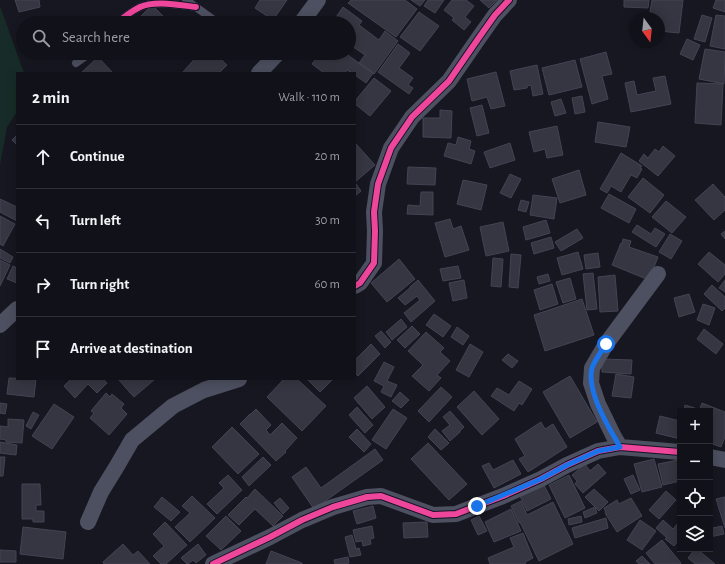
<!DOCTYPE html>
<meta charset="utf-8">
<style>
body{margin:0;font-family:"Alegreya Sans",sans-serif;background:#1e1f26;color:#f1f3f6}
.controls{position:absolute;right:12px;bottom:12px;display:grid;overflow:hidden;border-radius:0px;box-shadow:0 2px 10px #0003}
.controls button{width:36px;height:36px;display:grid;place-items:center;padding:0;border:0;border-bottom:1px solid #303138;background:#111119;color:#f1f3f6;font:20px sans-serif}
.compass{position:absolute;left:629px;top:12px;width:36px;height:36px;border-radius:50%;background:#111119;box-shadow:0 2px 10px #0003;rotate:165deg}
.stop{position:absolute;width:12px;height:12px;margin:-9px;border:3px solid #1a73e8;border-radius:50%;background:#fff}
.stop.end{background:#1a73e8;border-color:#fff;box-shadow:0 1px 4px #0008}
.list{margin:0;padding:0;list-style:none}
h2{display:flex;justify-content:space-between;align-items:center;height:52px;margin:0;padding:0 16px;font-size:17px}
h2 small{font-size:13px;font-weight:400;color:#9c9da2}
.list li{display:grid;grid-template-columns:26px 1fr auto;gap:12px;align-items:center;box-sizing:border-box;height:64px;padding:0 16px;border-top:1px solid #303138}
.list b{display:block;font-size:15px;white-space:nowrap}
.list em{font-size:13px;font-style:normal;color:#9c9da2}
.icon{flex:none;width:22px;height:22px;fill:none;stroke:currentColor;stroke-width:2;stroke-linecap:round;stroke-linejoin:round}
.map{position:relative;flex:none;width:725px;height:564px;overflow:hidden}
.search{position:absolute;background:#111119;box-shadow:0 2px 10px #0003;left:16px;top:16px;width:340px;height:44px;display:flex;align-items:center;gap:10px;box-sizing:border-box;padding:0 14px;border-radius:22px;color:#9c9da2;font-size:15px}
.panel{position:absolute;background:#111119;box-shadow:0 2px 10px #0003;left:16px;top:72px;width:340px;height:308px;border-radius:0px}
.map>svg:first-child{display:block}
.green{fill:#172c28}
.building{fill:#363642;stroke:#434354}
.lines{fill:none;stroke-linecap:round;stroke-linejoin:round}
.lane{stroke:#4d5060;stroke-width:8}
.street{stroke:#4d5060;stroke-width:16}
.cycleway-casing{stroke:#131325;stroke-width:8}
.cycleway{stroke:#ed469a;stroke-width:6}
.route{stroke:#1a73e8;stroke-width:5}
</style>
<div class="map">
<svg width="725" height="564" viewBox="0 0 725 564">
<rect width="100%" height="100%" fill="#171721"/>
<!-- green -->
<path class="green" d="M0 6 24 73H17V112L7 127 0 165Z"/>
<!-- building -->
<path class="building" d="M15 0H39L40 7 19 12Z
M260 0H287L273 20 255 8Z
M351 0H405L417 9 396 37 348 3Z
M411 0H425L420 6Z
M428 0H444L435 13 424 6Z
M452 0H466L474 6 465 17 471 22 464 30 452 20 454 18 444 10Z
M480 0H497L489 8Z
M624 0H649L648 8 624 7Z
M652 0H683L679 33 659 31V18H649Z
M716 0H725V12L713 8Z
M152 5 168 21 165 23H134Z
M343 7 362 21 359 25 379 40 385 31 398 41 374 74 359 63 365 55 349 44V23H332Z
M419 12 439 26 420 51 400 37Z
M702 15 712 18 705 42 694 39Z
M716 15 725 16V49L710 46Z
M687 39 700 45 693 60 680 54Z
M398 44 410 53 399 68 413 78 408 85 413 88 409 94 378 72Z
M705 49 725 52 724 84 699 79Z
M606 52 612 74 602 76 608 99 592 104 580 59Z
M200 53H214L227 65 219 73H182Z
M320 53H345L373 73 366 83 355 75V73H352L347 70 345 73H324L312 64Z
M98 57 113 73H81Z
M575 60 582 87 549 95 542 68Z
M537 65 543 94 533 96 531 85 527 86V88L514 90 510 71Z
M496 72 505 106 491 109 487 97 472 101 467 79Z
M665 76 671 104 631 112 625 83 634 81 637 95 656 91 653 78Z
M374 78 391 91 370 116 355 104V101Z
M697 83 723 84 721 125 695 123Z
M582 96 585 112 575 114 572 98Z
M561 99 566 113 555 116 551 102Z
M482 105 489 133 477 136 470 108Z
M440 110 452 111 451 138 423 137V118H440Z
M598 122 630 127 626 147 595 142Z
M557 126 563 155 547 158 545 149 534 152 529 132Z
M17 135V145L12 140Z
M458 137 471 141 469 149 475 151 471 164 444 156 448 143 456 145Z
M510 143 515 160 490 168 484 152Z
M356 144 375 165 355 182V145Z
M663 146 675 156 658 176 639 161 644 154 648 158 655 149 659 152Z
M621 153 642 166 640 168 642 169 637 178 631 175 621 192 611 186 607 193 600 189Z
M408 167 436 168 435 185 407 184Z
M579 170 586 195 560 203 552 179Z
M510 174 521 179 511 198 500 193Z
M643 178 664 195 650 213 628 197Z
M463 180 487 185 481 210 457 204Z
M355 184H356L361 191 355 196Z
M713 184 725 197V210L714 220 695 200Z
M421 192H433V215L407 214 408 205 420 206Z
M609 194 636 209 629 223 601 208Z
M533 195 557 198 554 219 530 215Z
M0 199 17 207V221L0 212Z
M521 200 529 202 526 212 518 210Z
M666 201 686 217 672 233 652 217Z
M0 216 15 224 3 246 0 244Z
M450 219 453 229 461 226 469 250 445 257 435 223Z
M546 220 550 233 526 240 523 227Z
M503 222 509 251 486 256 480 227Z
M637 225 651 234 655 228 665 234 656 247 632 232Z
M577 229 583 238 561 251 555 242Z
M725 231V239L721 234Z
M670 234 682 241 671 259 659 252Z
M551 237 554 248 534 254 531 243Z
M623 239 631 241 629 247 658 257 649 280 612 265 621 243 622 244Z
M0 249 13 257 10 263 0 258Z
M578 252 583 269 562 275 557 258Z
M709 252 725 265V274L718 282 698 264Z
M598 253 600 267 586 269 584 255Z
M511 254 521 255 518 288 509 287Z
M493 258 503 259 501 287 491 286Z
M399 259 415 279 387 302 371 283Z
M0 260 10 265 0 286Z
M13 266 17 268V283L7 279Z
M458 266 461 278 443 281 440 269Z
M593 273 597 309 587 310 583 274Z
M548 274 550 281 539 284 537 277Z
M615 275 618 311 600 312 598 277Z
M570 278 576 299 563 303 556 282Z
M418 280 435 301 411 322 404 313 420 300 417 296 405 305 398 298 410 288V287Z
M464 280 467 298 453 301 449 283Z
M725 280V292L719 288Z
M552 284 558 304 540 310 534 290Z
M712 285 725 297V308L722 311 704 294Z
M689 294 695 312 679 317 674 298Z
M582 299 594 335 545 351 534 315Z
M703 304 715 308 709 325 697 320Z
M434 314 451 326 443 337 426 325Z
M401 319 407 327 392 340 386 332Z
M412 326 420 334 405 348 397 340Z
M457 327 469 336 463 345 451 337Z
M704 329 723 344 716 354 697 339Z
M381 331 391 342 385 348 375 336Z
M426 332 444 348 440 352 450 361 437 375 441 378 429 391 412 376 423 365 408 351Z
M371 344 380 354 358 376 355 373V360Z
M470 344 483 352 469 377 456 370Z
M508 354 518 361 512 368 502 360Z
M602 359 632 360 631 374 602 372Z
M384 362 394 367 387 381 397 385 391 397 381 392 384 386 374 381Z
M616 374 634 377 631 398 612 396Z
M570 376 597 422 570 438 543 392Z
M9 378 36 379 34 397 7 394Z
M71 379H103L107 383 97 393 88 384 75 398 64 386Z
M118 379H155L134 397Z
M284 379H297L326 406 302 431 267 397Z
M307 379H333L320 392Z
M519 381 532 389 522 405 519 403 514 411 491 396 497 388 509 395Z
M367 386 385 407 372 419 354 398Z
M441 387 452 397 429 422 418 411Z
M474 391 499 419 482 435 457 407Z
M400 392 409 400 401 408 392 401Z
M106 393 110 397 112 394 124 404 121 408 127 414 109 435 90 418 94 413 91 411Z
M0 403 7 404 5 414 0 413Z
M702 403 725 412V437L721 447 710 443V411H699Z
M54 404 74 417 52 449 32 436Z
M685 405 695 408 694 411H684Z
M357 407 373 425 365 433 349 415Z
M256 409 271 425 266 430 270 435 282 423 297 438 285 451 286 452 276 461 240 424 250 414H251Z
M393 409 407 418 386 449 372 440Z
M450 411 464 427 460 431V432L450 441 442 431 450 425 443 417Z
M33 412 39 415 31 429 26 426Z
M660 416 680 421V439L656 433Z
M8 419 24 420 22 443 6 442V440L0 439V426L8 427Z
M541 422 545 429 553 424 567 447 528 472 519 459 525 456 515 439Z
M232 427 259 454 238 474 212 447Z
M357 429 371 444 364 452 349 437Z
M435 429 449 443 441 450 428 437Z
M0 442 17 445 16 455 0 453Z
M428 443 467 484 449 500 411 459Z
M375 449 383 460 314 509 292 477 306 467 321 488Z
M0 457H5L3 476H0Z
M263 457 271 465 249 486 242 477Z
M654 459 662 487 642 492 634 464Z
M513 460 521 474 494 488 482 466 489 463 493 470Z
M678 460 680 470V481L663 485 658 464Z
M585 464 590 471 598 464 606 473 583 493 575 484 577 481 572 475Z
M228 475 242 490 217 514 207 504 224 488 219 483Z
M569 475 585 508 565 518 549 485Z
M633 475 640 490 631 494 624 479Z
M22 484H40L41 505H36V511H44V522H33V519H22Z
M544 485 551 499 527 511 520 496Z
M255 489 283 516 273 526 255 509 239 525 228 515 246 497 247 498Z
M594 489 608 502 599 511 585 497Z
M666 491 676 500 659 519 649 510Z
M192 496 215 518 190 542 175 527 190 513 182 506Z
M162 497 180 512 171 521 154 507Z
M725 497V528L716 499Z
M280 498 289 508 283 514 274 503Z
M631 498 642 516 617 532 605 513H606L604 508 617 500 619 504Z
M521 501 527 515 553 502 573 544 539 561 520 522 519 523 511 506Z
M373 506 376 518 357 524 353 511Z
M595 507 597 513 585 518 583 512Z
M511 509 521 531 494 542 485 522Z
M226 516 241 531 221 550 206 536Z
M479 516 487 531 478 535 471 520Z
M581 516 582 522 569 525 568 519Z
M710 517 713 528 722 526 724 534 710 537Z
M606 518 608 528 575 538 572 528Z
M640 520 656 531 642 550 627 540Z
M663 520 673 529 680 521V539L674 546 665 539 667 538 656 528Z
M165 522 187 545 166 564H161L153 556 164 546 153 534Z
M427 522 428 537 404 538 403 523Z
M372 526 374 538 370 539 371 544 363 546 362 541 356 542 353 530Z
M23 527 66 532 63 559 20 554Z
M523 533 533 558 525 562 526 563 523 564H490L488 558 514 547 510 538Z
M352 535 356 549 359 548 361 555 350 557 345 537Z
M662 540 681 563 680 564H655L646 553Z
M123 544 133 555 138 551 150 564H104L103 562Z
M198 544 206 555 196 563 193 560 188 564H187L181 558Z
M695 549H697L715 564H695L688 558Z
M0 550 16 551V562H0Z
M271 551 302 563V564H266Z
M642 556 650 564H639L636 561Z
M348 557 349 563 344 564H335L334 560Z"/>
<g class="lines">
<!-- lane -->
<path class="lane" d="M186 0 218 23
M117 23C124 17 132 11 140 7 155 0 179 5 196 7
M76 63 86 56 89 53"/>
<!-- street -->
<path class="street" d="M301 23 318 0
M259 73 278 53
M355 286 360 283 374 263 375 231 374 212 378 184 391 148 412 117 449 81 478 39 495 15 509 0
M0 325 17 309
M620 447 613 435 598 404 591 383 592 368 606 344 658 274
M710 457 725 460
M88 522 101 492 117 466 132 440 173 406 204 390 239 379
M213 564 270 537 302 520 333 507 367 497 381 496 433 515 456 514 503 496 541 479 567 465 598 451 620 447 680 452"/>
<!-- cycleway casing -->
<g class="cycleway-casing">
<path id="cycleway" d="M117 23C124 17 132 11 140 7 155 0 179 5 196 7
M355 286 360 283 374 263 375 231 374 212 378 184 391 148 412 117 449 81 478 39 495 15 509 0
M213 564 270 537 302 520 333 507 367 497 381 496 433 515 456 514 503 496 541 479 567 465 598 451 620 447 680 452"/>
</g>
<!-- cycleway -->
<use href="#cycleway" class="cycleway"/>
</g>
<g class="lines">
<!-- route -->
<path class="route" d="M477 506 541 479 567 465 598 451 620 447C609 428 586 391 592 368 594 362 602 350 606 344"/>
</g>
</svg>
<div class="controls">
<button>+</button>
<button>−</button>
<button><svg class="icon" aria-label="locate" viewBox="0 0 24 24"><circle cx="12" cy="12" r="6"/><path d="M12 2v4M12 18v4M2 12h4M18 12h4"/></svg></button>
<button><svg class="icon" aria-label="layers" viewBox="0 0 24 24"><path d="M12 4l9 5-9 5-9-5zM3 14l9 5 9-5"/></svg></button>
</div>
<svg class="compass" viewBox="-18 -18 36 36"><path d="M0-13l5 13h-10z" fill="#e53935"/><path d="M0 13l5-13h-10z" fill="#9c9da2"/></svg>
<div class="stop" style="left:606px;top:344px"></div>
<div class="stop end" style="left:477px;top:506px"></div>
<div class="search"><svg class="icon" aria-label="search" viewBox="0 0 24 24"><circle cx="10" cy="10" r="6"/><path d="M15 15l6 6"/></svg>Search here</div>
<section class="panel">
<h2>2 min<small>Walk · 110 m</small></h2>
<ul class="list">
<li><svg class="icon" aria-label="ahead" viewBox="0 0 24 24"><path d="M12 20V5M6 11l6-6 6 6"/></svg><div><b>Continue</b></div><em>20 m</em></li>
<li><svg class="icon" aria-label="left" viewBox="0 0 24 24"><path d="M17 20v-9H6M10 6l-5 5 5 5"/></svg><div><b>Turn left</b></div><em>30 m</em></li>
<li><svg class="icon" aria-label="right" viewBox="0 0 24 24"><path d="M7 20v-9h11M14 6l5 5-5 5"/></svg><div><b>Turn right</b></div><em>60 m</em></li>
<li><svg class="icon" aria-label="arrive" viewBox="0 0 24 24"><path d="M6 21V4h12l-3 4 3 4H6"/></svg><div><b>Arrive at destination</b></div></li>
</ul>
</section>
</div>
